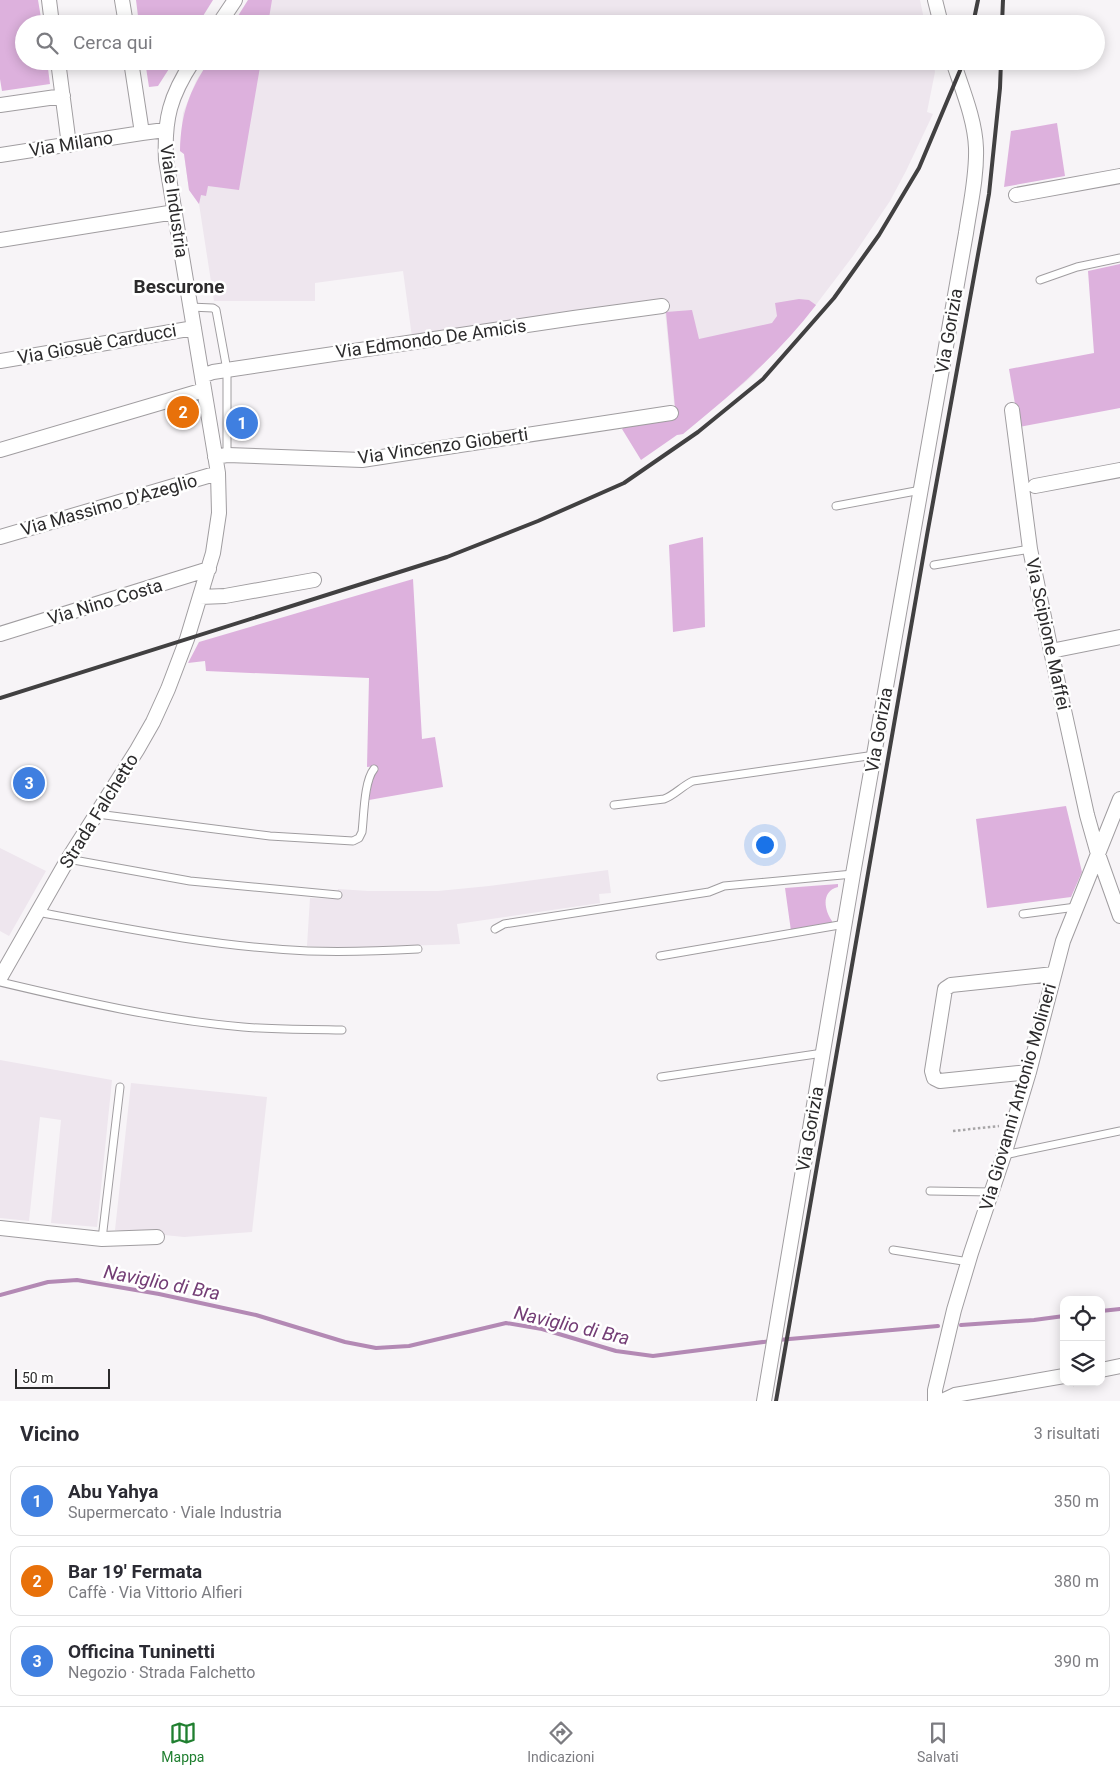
<!DOCTYPE html>
<html lang="it">
<meta charset="utf-8">
<style>
body{margin:0;font-family:Roboto,sans-serif;background:#f2f2f3;color:#2b2b33}
.controls{position:absolute;right:15px;bottom:15px;display:grid;overflow:hidden;border-radius:10px;box-shadow:0 2px 12px #0003}
.controls button{width:45px;height:45px;display:grid;place-items:center;padding:0;border:0;border-bottom:1px solid #e1e1e2;background:#fff;color:#2b2b33;font:25px sans-serif}
.scale{position:absolute;left:15px;bottom:12px;width:95px;box-sizing:border-box;padding-left:5px;border:2px solid #2c2b2c;border-top:0;font-size:14px;line-height:18px;white-space:nowrap;color:#2c2b2c;-webkit-text-stroke:4px #fff;paint-order:stroke}
.you{position:absolute;left:764px;top:844px;width:18px;height:18px;margin:-12px;border:4px solid #fff;border-radius:50%;background:#1a73e8;box-shadow:0 0 0 8px #1a73e833}
.badge{display:grid;place-items:center;width:32px;height:32px;border-radius:50%;background:#207f30;color:#fff;font-size:16px;font-weight:700}
.pin{position:absolute;translate:-50% -50%;border:2px solid #fff;box-shadow:0 1px 5px #0006}
.list{margin:0;padding:0;list-style:none}
h2{display:flex;justify-content:space-between;align-items:center;height:65px;margin:0;padding:0 20px;font-size:21px}
h2 small{font-size:16px;font-weight:400;color:#7c7c81}
.list li{display:grid;grid-template-columns:32px 1fr auto;gap:15px;align-items:center;box-sizing:border-box;height:70px;margin:0 10px 10px;padding:0 10px;border:1px solid #e1e1e2;border-radius:10px}
.list b{display:block;font-size:19px;white-space:nowrap}
.list p{margin:0;font-size:16px;white-space:nowrap;color:#7c7c81}
.list em{font-size:16px;font-style:normal;color:#7c7c81}
.icon{flex:none;width:28px;height:28px;fill:none;stroke:currentColor;stroke-width:2;stroke-linecap:round;stroke-linejoin:round}
.map{position:relative;flex:none;width:1120px;height:1401px;overflow:hidden}
.search{position:absolute;background:#fff;box-shadow:0 2px 12px #0003;left:15px;right:15px;top:15px;height:55px;display:flex;align-items:center;gap:12px;box-sizing:border-box;padding:0 18px;border-radius:28px;color:#7c7c81;font-size:19px}
.sheet{height:305px;background:#fff}
nav{display:flex;justify-content:space-around;align-items:center;box-sizing:border-box;height:70px;border-top:1px solid #e1e1e2;background:#fff;font-size:14px;color:#7c7c81}
nav a{display:grid;justify-items:center;gap:2px}
nav .on{color:#207f30}
.map>svg:first-child{display:block}
.built{fill:#eee6ee}
.green{fill:#ddb1dd}
.lines{fill:none;stroke-linecap:round;stroke-linejoin:round}
.stream{stroke:#b389b4;stroke-width:4}
.service-casing{stroke:#a09da0;stroke-width:9}
.minor-casing{stroke:#a09da0;stroke-width:16}
.path{stroke:#a7a5a7;stroke-width:2.5;stroke-dasharray:2.5 2.5;stroke-linecap:butt}
.service{stroke:#fff;stroke-width:7}
.minor{stroke:#fff;stroke-width:14}
.rail{stroke:#414041;stroke-width:4}
.labels{text-anchor:middle;stroke-width:5;stroke-linejoin:round;paint-order:stroke}
.street-label{font-size:18px;fill:#2c2b2c;stroke:#fff}
.neighbourhood-label{font-size:19px;font-weight:bold;fill:#2c2b2c;stroke:#fff}
.water-label{font-size:19px;font-style:italic;fill:#733d75;stroke:#fff}
</style>
<div class="map">
<svg width="1120" height="1401" viewBox="0 0 1120 1401">
<rect width="100%" height="100%" fill="#f7f4f7"/>
<!-- built -->
<path class="built" d="M248 0H920L925 24H233Z
M209 61H933L935 72 927 112 933 114 906 171 890 201 853 256 812 310 787 339 749 379 683 434 677 435 664 300 412 337 403 271 315 283V301H214L199 204 189 190 184 154 180 151 183 113 196 81Z
M0 848 46 871 9 936 0 931Z
M608 870 611 893 599 894 600 903 457 924 460 944 348 948 307 946 310 898 337 899 338 889 368 891H438L489 886Z
M0 1060 112 1080 97 1227 51 1223 61 1120 40 1117 29 1221 0 1218Z
M131 1083 267 1097 252 1232 184 1237 115 1230Z"/>
<!-- green -->
<path class="green" d="M0 0H38L42 24H24V61H47L50 84 2 91 0 79Z
M136 0H213L198 24H139Z
M248 0H272L268 24H233Z
M145 61H174L158 86 149 87Z
M209 61H261L239 190 208 186 206 196 201 195 199 204 189 190 184 154 180 151C181 113 189 92 209 61Z
M1057 123 1065 176 1004 187 1011 131Z
M1120 264V408L1019 427 1009 369 1094 353 1088 271Z
M799 299 809 300 816 305C778 355 731 395 683 434L677 435 641 460 622 429 627 425 676 418 666 312 692 310 699 339 772 323 777 316 775 303Z
M703 537 705 627 673 632 669 545Z
M413 579 422 739 435 737 443 787 369 800 372 778 376 771V766L367 767 369 678 206 671 205 661 188 663 199 642Z
M1066 806 1082 872 1071 897 987 908 976 819Z
M838 884V887C821 891 824 910 832 921V924L791 931 785 888Z"/>
<g class="lines">
<!-- stream -->
<path class="stream" d="M0 1295 48 1282 77 1280 159 1294 256 1315 345 1342 376 1348 409 1346 506 1323 542 1329 616 1351 653 1356 771 1341
M1101 1311 1120 1309
M961 1325 1034 1320 1064 1316
M778 1340 938 1326"/>
<!-- service casing -->
<g class="service-casing">
<path id="service" d="M1040 280 1077 267 1120 258
M190 307 213 308 216 310 227 370V455
M836 506 921 490
M934 565 1030 549
M614 805 664 799C675 795 682 786 693 781L875 755
M97 814 270 836 353 841 359 838 362 832C364 816 364 781 374 769
M68 859 190 881 338 895
M38 912C128 929 217 947 308 951 345 952 382 951 418 949
M1023 914 1076 907
M495 929 504 924 709 892 724 886 853 874
M660 956 845 924
M0 982C80 1001 161 1020 243 1027 276 1030 309 1029 342 1030
M661 1077 823 1053
M1004 1155 1120 1131
M930 1191 992 1192
M102 1239 120 1087
M893 1250 969 1262"/>
</g>
<!-- minor casing -->
<g class="minor-casing">
<path id="minor" d="M49 0 52 24
M122 0 126 24
M935 0 941 24
M219 24 235 0
M58 61 69 145
M131 61 142 133 165 130
M0 105 63 96
M0 155 142 133
M1016 195 1120 176
M0 240 175 212
M0 361 194 328
M202 376 213 372 574 318 662 306
M1012 410 1030 549 1051 651 1087 815 1098 854 1120 916
M0 450 204 390
M215 457 227 455 362 460 671 413
M1035 486 1120 470
M0 537 218 473
M200 597 225 596 314 580
M0 634 209 569
M1051 651 1120 637
M0 978 68 859 137 750 153 722 168 689 187 639 213 553 219 513 218 473 166 160C164 119 170 96 193 61
M1029 1072 940 1081 934 1078 932 1071 945 989 951 985 1054 974
M0 1228 102 1239 157 1237
M1101 1370 1120 1366
M764 1401 853 874 966 233C970 206 977 176 976 148 975 119 962 89 953 61
M935 1401V1390L954 1310 971 1253 1004 1155 1029 1072 1063 941 1120 799
M942 1401 955 1395 1064 1376"/>
</g>
<!-- path -->
<path class="path" d="M953 1131 999 1126
M1073 1385 1086 1382"/>
<!-- service -->
<use href="#service" class="service"/>
<!-- minor -->
<use href="#minor" class="minor"/>
<!-- rail -->
<path class="rail" d="M973 24 978 0
M1002 24 1003 0
M0 698 447 557 538 521 624 483 698 432 763 379 834 298 879 235 919 168 964 61
M776 1401 927 535 989 194 1000 88 1001 61"/>
</g>
<g class="labels">
<!-- street labels -->
<g class="street-label">
<text transform="translate(71 144) rotate(-9)" y="6">Via Milano</text>
<text transform="translate(174 201) rotate(82)" y="6">Viale Industria</text>
<text transform="translate(949 331) rotate(-80)" y="6">Via Gorizia</text>
<text transform="translate(431 339) rotate(-8)" y="6">Via Edmondo De Amicis</text>
<text transform="translate(97 344) rotate(-10)" y="6">Via Giosuè Carducci</text>
<text transform="translate(443 446) rotate(-8)" y="6">Via Vincenzo Gioberti</text>
<text transform="translate(109 505) rotate(-16)" y="6">Via Massimo D'Azeglio</text>
<text transform="translate(105 602) rotate(-17)" y="6">Via Nino Costa</text>
<text transform="translate(1048 634) rotate(78)" y="6">Via Scipione Maffei</text>
<text transform="translate(879 730) rotate(-80)" y="6">Via Gorizia</text>
<text transform="translate(99 811) rotate(-58)" y="6">Strada Falchetto</text>
<text transform="translate(1018 1097) rotate(-74)" y="6">Via Giovanni Antonio Molineri</text>
<text transform="translate(810 1129) rotate(-80)" y="6">Via Gorizia</text>
</g>
<!-- neighbourhood labels -->
<g class="neighbourhood-label">
<text x="179" y="293">Bescurone</text>
</g>
<!-- water labels -->
<g class="water-label">
<text transform="translate(162 1282) rotate(11)" y="7">Naviglio di Bra</text>
<text transform="translate(572 1325) rotate(13)" y="7">Naviglio di Bra</text>
</g>
</g>
</svg>
<div class="controls">
<button><svg class="icon" aria-label="locate" viewBox="0 0 24 24"><circle cx="12" cy="12" r="6"/><path d="M12 2v4M12 18v4M2 12h4M18 12h4"/></svg></button>
<button><svg class="icon" aria-label="layers" viewBox="0 0 24 24"><path d="M12 4l9 5-9 5-9-5zM3 14l9 5 9-5"/></svg></button>
</div>
<div class="scale">50 m</div>
<div class="you"></div>
<div class="pin badge" style="left:242px;top:423px;background:#3f7fe0">1</div>
<div class="pin badge" style="left:183px;top:412px;background:#e8710a">2</div>
<div class="pin badge" style="left:29px;top:783px;background:#3f7fe0">3</div>
<div class="search"><svg class="icon" aria-label="search" viewBox="0 0 24 24"><circle cx="10" cy="10" r="6"/><path d="M15 15l6 6"/></svg>Cerca qui</div>
</div>
<section class="sheet">
<h2>Vicino<small>3 risultati</small></h2>
<ul class="list">
<li><span class="badge" style="background:#3f7fe0">1</span><div><b>Abu Yahya</b><p>Supermercato · Viale Industria</p></div><em>350 m</em></li>
<li><span class="badge" style="background:#e8710a">2</span><div><b>Bar 19' Fermata</b><p>Caffè · Via Vittorio Alfieri</p></div><em>380 m</em></li>
<li><span class="badge" style="background:#3f7fe0">3</span><div><b>Officina Tuninetti</b><p>Negozio · Strada Falchetto</p></div><em>390 m</em></li>
</ul>
</section>
<nav>
<a class="on"><svg class="icon" aria-label="map" viewBox="0 0 24 24"><path d="M3 6l6-2 6 2 6-2v14l-6 2-6-2-6 2zM9 4v14M15 6v14"/></svg>Mappa</a>
<a><svg class="icon" aria-label="directions" viewBox="0 0 24 24"><path d="M12 3l9 9-9 9-9-9zM9 14v-3h6M13 9l2 2-2 2"/></svg>Indicazioni</a>
<a><svg class="icon" aria-label="saved" viewBox="0 0 24 24"><path d="M7 4h10v16l-5-4-5 4z"/></svg>Salvati</a>
</nav>
